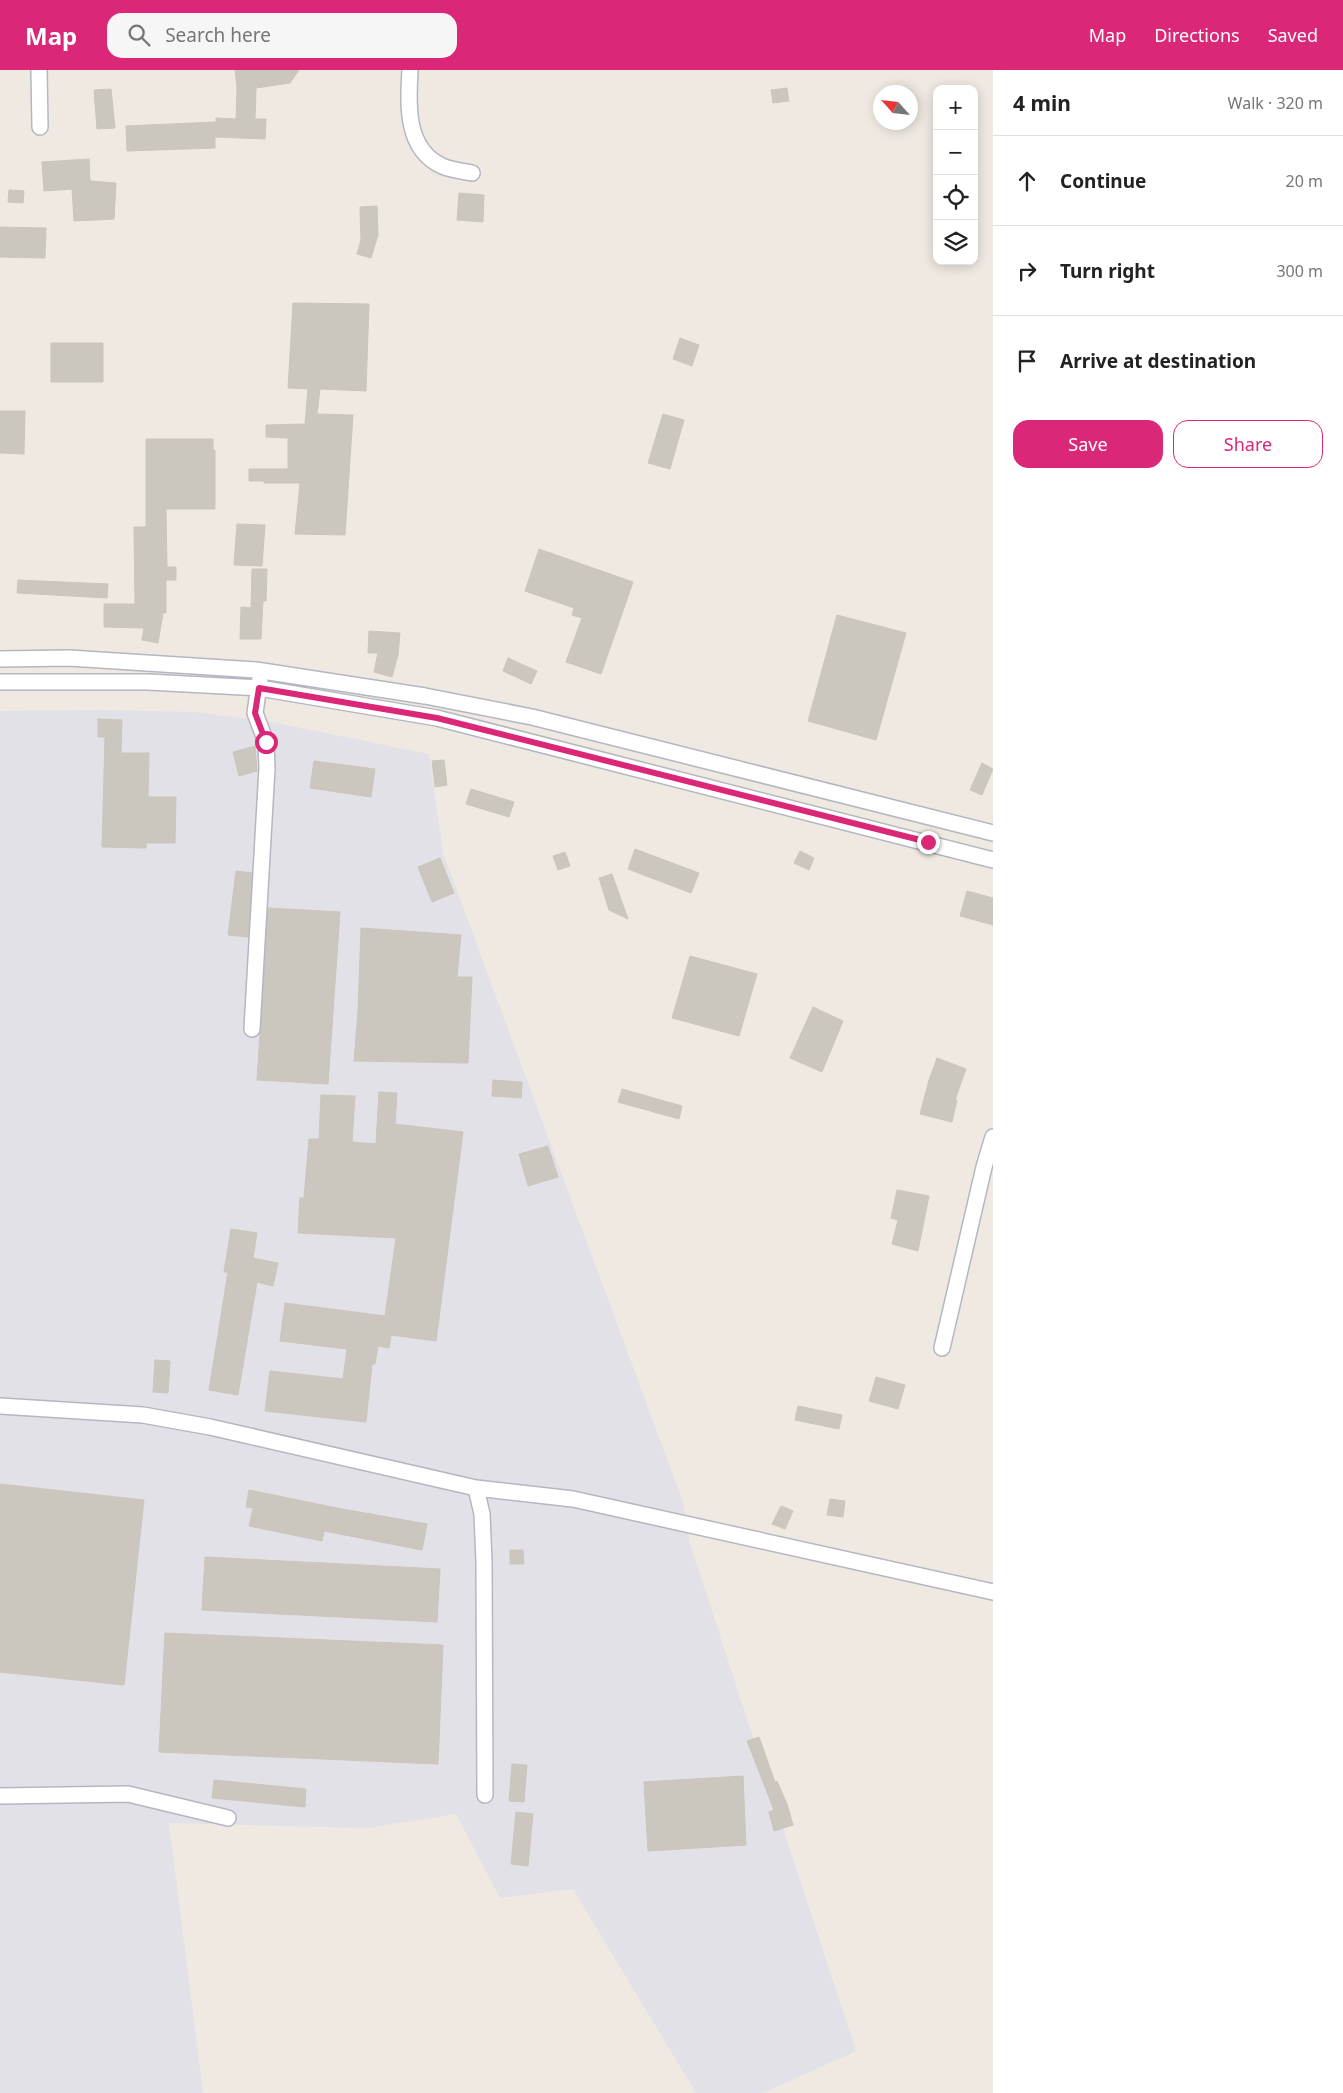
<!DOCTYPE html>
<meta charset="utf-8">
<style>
body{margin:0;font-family:"Noto Sans",sans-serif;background:#f6f6f6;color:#222}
.controls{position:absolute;right:15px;top:15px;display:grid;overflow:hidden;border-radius:10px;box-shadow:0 2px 12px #0003}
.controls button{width:45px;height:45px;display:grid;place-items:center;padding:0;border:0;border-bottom:1px solid #e0e0e0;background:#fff;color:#222;font:25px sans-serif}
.compass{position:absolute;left:873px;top:15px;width:45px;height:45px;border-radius:50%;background:#fff;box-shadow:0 2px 12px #0003;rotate:297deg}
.stop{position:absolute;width:15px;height:15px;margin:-11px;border:4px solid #db2777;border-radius:50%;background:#fff}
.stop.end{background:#db2777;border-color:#fff;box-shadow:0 1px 5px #0008}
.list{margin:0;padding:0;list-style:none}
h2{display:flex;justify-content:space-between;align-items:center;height:65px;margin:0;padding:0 20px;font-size:21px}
h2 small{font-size:16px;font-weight:400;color:#767676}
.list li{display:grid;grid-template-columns:32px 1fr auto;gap:15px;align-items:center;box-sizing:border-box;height:90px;padding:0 20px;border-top:1px solid #e0e0e0}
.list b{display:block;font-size:19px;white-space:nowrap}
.list em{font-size:16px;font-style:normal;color:#767676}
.actions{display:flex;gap:10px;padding:15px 20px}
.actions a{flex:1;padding:11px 0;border:1px solid #db2777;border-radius:15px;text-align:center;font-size:18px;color:#db2777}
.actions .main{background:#db2777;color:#fff}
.icon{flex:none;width:28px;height:28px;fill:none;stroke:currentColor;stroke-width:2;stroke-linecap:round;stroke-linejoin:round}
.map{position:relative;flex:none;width:993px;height:2023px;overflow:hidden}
header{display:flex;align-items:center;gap:30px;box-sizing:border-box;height:70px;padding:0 25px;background:#db2777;color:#fff}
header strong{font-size:24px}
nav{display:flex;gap:28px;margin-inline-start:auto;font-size:18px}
.search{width:350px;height:45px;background:#f6f6f6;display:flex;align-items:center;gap:12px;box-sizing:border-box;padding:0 18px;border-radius:15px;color:#767676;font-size:19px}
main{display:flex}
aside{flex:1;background:#fff}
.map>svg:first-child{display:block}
.industrial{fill:#e3e1e8}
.building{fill:#cbc7bf;stroke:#cbc5ba}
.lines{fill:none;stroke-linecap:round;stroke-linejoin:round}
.minor-casing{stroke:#b4b7c1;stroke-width:18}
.minor{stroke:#fff;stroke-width:15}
.route{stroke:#db2777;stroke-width:6}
</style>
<header>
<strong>Map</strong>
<div class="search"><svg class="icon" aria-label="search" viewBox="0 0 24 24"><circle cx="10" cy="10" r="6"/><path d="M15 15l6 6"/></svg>Search here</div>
<nav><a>Map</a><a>Directions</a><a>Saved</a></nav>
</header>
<main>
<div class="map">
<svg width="993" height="2023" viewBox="0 0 993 2023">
<rect width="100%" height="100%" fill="#efe9e1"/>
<!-- industrial -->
<path class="industrial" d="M104 640 196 642 277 653 429 684 443 783 683 1432 690 1474 856 1981 763 2023H696L573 1819 500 1828 456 1744 367 1758 169 1753 203 2023H0V641Z"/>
<!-- building -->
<path class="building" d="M235 0H299L290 13 256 18 255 49H266L265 69 215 67V78L127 81 126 56 216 52V48L236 49 237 16Z
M787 18 789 31 773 33 771 20Z
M111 19 115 58 97 59 94 20Z
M89 89 90 111 116 113 114 149 74 151 72 119 44 121 42 92Z
M9 120 24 121 23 133 8 132Z
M459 123 484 125 483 152 457 150Z
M377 136 378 165 371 188 357 184 361 170 360 137Z
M0 157 46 158 45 188 0 187Z
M293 233 369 234 366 321 320 319 317 344 353 345 345 465 295 464 300 413H264V411H249V399H288V368L266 367V355L305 354 308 319 288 318Z
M680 268 699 275 692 296 673 289Z
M51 273H103V312H51Z
M0 341H25L24 384 0 383Z
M663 344 684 350 670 399 648 393Z
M146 369H213V380H215V439H166L167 497H176V510H166V543H163L158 573 142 570 144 558 104 557V534H135L134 457H146Z
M237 454 265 455 262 496 234 495Z
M539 479 633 512 601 604 566 592 582 548 572 545 574 538 525 521Z
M252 499H267L266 531H263L261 569H240L241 537 251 538Z
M18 510 108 514 107 528 17 523Z
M837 545 906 563 876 670 808 651Z
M369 561 400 563 398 585 392 607 374 602 378 583H368Z
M508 588 537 601 531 614 503 601Z
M98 649 122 650 121 683H149L148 727H176L175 773H146V778L102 777 105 667H98Z
M255 676 257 701 239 706 233 682Z
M444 690 447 715 435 717 432 691Z
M314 691 375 699 371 727 310 718Z
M982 693 993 699 982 725 970 720Z
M471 719 514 732 509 747 466 734Z
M635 779 699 803 691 823 628 799Z
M800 781 814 788 809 800 794 793Z
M565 782 570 796 558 800 553 786Z
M440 788 454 823 432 832 418 797Z
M236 801 252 803 248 867 228 865Z
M612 804 628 849 609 840 599 808Z
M967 821 993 828V855L960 846Z
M268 838 340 842 328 1014 257 1010Z
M361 858 461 865 457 907H472L468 993 354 991 358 942Z
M690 886 757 904 739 966 672 948Z
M813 937 843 951 822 1002 790 988Z
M937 988 966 999 955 1030H957L952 1052 920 1044 929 1010Z
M493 1010 522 1012 521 1028 492 1026Z
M622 1019 682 1036 679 1049 618 1032Z
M379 1022 397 1023 395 1054 463 1062 436 1271 391 1265 389 1278 378 1276 375 1294H372L366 1352 265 1341 270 1301 343 1309 347 1279 280 1271 285 1233 385 1246 396 1168 298 1163 300 1128H304L309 1069H319L321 1025 355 1026 352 1072 376 1074Z
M548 1076 558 1107 528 1116 519 1084Z
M897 1120 929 1126 918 1181 892 1174 898 1150 891 1148Z
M231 1159 257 1163 253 1188 278 1193 273 1216 257 1212 238 1325 209 1320 228 1202H224Z
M155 1290 170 1291 168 1323 153 1322Z
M876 1307 905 1315 898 1339 869 1331Z
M798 1336 842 1345 839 1359 795 1350Z
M0 1414 144 1430 124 1615 0 1602Z
M249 1420 342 1439 427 1454 422 1480 324 1461 322 1471 249 1456 253 1438 246 1437Z
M830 1429 845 1431 843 1447 827 1445Z
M781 1436 793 1441 785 1459 772 1454Z
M510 1480H523L524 1494H510Z
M205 1487 440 1499 437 1552 202 1540Z
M165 1563 443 1575 438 1694 159 1682Z
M759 1667 775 1712 777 1711 787 1734 793 1755 774 1761 769 1742 774 1740 747 1671Z
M512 1694 527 1695 524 1732 509 1731Z
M743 1706 746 1775 648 1781 644 1712Z
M214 1710 306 1719 305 1737 212 1728Z
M516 1742 533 1744 528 1796 511 1794Z"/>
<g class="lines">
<!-- minor casing -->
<g class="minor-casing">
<path id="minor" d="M39 0 40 57
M410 0C408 34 405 79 442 96 451 100 462 101 472 103
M0 589 69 588 256 600 425 626 532 647 993 763
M0 612H148L259 618 437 648 993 790
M252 959 267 698 266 672 255 643 260 608
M942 1278 984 1097 993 1067
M0 1336 143 1345 210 1357 476 1418 573 1429 993 1522
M476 1418 482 1444 484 1492 485 1725
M0 1726 128 1724 228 1748"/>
</g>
<!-- minor -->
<use href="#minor" class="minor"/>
</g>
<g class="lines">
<!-- route -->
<path class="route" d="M266 672 255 643 259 618 437 648 928 772"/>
</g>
</svg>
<div class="controls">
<button>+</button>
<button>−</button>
<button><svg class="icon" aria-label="locate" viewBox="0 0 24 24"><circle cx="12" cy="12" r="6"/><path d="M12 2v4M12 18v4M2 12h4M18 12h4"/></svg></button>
<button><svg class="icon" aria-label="layers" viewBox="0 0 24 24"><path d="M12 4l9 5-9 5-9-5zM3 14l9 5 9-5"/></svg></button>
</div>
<svg class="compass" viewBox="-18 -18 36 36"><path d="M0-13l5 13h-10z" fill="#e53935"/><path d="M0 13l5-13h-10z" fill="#767676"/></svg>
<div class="stop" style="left:266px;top:672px"></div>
<div class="stop end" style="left:928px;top:772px"></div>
</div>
<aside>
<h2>4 min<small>Walk · 320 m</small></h2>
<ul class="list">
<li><svg class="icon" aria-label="ahead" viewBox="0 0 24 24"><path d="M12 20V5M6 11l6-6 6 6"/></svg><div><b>Continue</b></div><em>20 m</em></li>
<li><svg class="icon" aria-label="right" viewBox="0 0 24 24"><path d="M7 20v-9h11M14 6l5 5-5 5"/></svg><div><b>Turn right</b></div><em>300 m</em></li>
<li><svg class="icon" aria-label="arrive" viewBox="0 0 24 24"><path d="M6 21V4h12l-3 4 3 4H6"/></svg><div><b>Arrive at destination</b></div></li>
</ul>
<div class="actions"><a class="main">Save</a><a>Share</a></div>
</aside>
</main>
